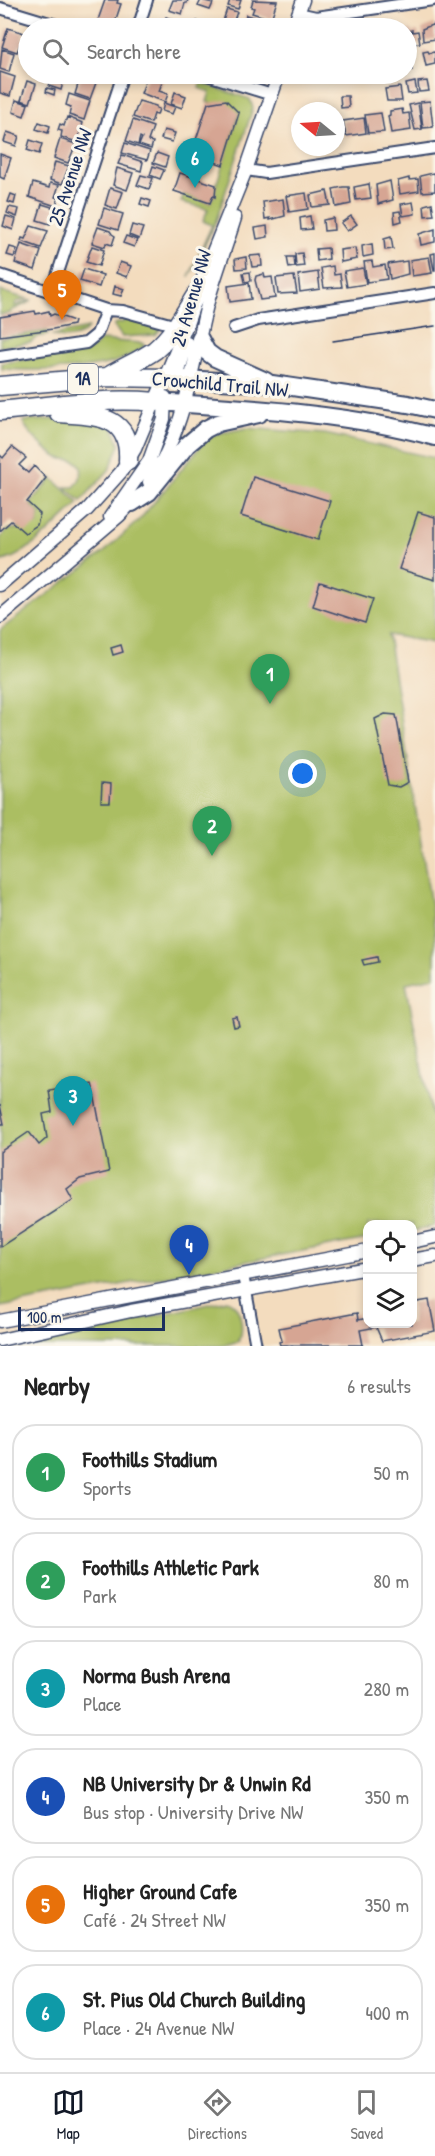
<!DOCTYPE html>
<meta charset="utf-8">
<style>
body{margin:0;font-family:"Patrick Hand",sans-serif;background:#f2f2f2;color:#222}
.controls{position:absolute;right:18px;bottom:18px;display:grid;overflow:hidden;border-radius:12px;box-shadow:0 3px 9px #0003}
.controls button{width:54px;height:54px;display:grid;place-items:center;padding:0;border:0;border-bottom:2px solid #e0e0e0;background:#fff;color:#222;font:30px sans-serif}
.compass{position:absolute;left:291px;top:102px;width:54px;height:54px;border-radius:50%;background:#fff;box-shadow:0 3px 9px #0003;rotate:288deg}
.scale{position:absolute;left:18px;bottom:15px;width:147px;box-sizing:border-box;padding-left:6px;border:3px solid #1b2f5e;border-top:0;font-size:16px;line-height:21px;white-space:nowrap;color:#1b2f5e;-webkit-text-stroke:4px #fbf7ec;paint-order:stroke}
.you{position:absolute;left:303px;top:774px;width:21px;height:21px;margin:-15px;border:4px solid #fff;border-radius:50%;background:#1a73e8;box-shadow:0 0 0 9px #1a73e833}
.badge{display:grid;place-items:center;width:39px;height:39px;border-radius:50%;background:#111827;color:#fff;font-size:20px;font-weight:700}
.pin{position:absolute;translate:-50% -50px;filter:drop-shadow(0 2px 3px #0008)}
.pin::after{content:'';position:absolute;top:32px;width:21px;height:18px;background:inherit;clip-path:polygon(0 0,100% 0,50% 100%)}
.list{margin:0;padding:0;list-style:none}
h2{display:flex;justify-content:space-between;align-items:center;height:78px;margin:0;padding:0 24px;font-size:26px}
h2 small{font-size:20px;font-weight:400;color:#767676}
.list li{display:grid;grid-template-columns:39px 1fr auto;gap:18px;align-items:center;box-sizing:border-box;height:96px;margin:0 12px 12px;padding:0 12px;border:2px solid #e0e0e0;border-radius:24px}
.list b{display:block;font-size:22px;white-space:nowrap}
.list p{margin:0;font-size:20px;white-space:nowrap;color:#767676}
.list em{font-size:20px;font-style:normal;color:#767676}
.icon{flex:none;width:33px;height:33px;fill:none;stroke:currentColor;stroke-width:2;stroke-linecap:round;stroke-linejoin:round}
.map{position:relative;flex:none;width:435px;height:1346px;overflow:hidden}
.search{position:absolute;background:#fff;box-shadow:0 3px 9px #0003;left:18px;right:18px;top:18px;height:66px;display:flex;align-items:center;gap:15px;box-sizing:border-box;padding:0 21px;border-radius:33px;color:#767676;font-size:22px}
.sheet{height:726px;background:#fff}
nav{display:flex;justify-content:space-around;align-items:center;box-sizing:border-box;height:84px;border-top:2px solid #e0e0e0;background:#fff;font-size:16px;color:#767676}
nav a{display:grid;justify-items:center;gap:3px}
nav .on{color:#111827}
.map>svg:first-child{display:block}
.green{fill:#abbe62;stroke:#637660;stroke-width:1.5}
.building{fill:#d6a593}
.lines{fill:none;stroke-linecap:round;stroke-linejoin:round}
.minor-casing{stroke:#3b496c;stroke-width:14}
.tertiary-casing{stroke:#3b496c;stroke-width:15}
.trunk-casing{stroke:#3b496c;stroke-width:20}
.motorway-casing{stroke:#3b496c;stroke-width:21}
.minor{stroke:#fff;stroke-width:10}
.tertiary{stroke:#fff;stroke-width:12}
.trunk{stroke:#fff;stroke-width:16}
.motorway{stroke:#fff;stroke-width:18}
.tram{stroke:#1b2f5e;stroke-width:1.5}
.labels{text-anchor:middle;stroke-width:6;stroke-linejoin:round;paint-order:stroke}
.shield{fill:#fbf7ec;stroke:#5e6b89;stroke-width:1.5}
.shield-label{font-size:18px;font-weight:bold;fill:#1b2f5e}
.street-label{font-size:20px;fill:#1b2f5e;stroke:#fbf7ec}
</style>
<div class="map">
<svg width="435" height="1346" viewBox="0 0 435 1346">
<rect width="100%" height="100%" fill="#fbf7ec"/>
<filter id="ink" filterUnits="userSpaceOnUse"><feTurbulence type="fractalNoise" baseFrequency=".0167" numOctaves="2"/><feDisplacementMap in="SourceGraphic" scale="12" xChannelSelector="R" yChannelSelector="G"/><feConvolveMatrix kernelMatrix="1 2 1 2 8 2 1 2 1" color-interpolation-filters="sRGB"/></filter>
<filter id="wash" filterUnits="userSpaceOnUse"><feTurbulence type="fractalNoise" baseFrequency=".008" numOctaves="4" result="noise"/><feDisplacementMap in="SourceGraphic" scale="24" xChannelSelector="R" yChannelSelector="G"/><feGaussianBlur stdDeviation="1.35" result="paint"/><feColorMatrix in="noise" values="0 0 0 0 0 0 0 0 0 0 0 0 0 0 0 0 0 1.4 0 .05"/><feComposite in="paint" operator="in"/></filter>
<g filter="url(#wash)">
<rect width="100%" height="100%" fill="#f3dcbe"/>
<!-- green -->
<path class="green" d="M201 83 250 99 253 108 216 221 189 277 212 225 203 221 208 209 181 202 184 194 210 203 213 196H215L216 193 214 192 239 113 207 102 210 92 199 88Z
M0 291 27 299 16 302 15 306 31 300 30 302 11 311V313L0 315Z
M127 318 158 327 160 330 155 335 122 337 114 326V324L123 322Z
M88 328C81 338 63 340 53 335Z
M47 331 48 335 37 337 31 342 0 347V338Z
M101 340 142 343 145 346C137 351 129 357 120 360 92 371 33 371 2 369V363L86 350 93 348Z
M85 417 113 427 120 445 109 470 81 501 65 487H74C81 480 87 465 73 460 68 459 64 460 59 458 49 453 25 431 23 421Z
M247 428 325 434 435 458V643L388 635 435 931V977L406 983 435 1134V1226L413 1231 412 1224H368L367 1239 0 1307V630L104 552 141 518 204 442 215 434Z
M52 478 79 503C62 519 23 560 0 561V538L7 530 37 525 40 514 30 504Z
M227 1300C240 1305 243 1322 241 1335L238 1339 239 1341 221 1346H16Z"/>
<g id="blocks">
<!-- building -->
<path class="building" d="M105 0H118L117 3 121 4 114 25 98 20Z
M173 0H188L187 3H185L182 14 169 10Z
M201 0 213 3 210 10 198 6Z
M230 0H241L238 9 228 6Z
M253 0 277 1 271 19 252 13 254 8 251 7Z
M227 9 237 12 231 28 221 27Z
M246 15 270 22 268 28H242Z
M166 17 181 23 179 28H162Z
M197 21 206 25 205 28H194Z
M434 24 435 39 423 41 422 29Z
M8 28 24 33 22 39 25 40 23 46 20 45 17 52 2 47Z
M412 30V32L418 31 420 43 406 45 407 31Z
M2 49 14 53 9 72 0 69Z
M428 51 429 53 435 52V64L426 66 423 52Z
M410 58 412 70H406V59Z
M0 72 15 77 10 96 0 93Z
M85 74H101L99 78Z
M148 74 164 77 159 91 168 94 165 102 141 93Z
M360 74H380V78L361 81Z
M53 75 64 79 61 90 49 86Z
M81 75 97 80 90 99 75 94Z
M27 81 36 84 30 103 21 100Z
M427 81 429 91 419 92 418 82Z
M415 82 417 93 408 94 406 84Z
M400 87 402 101H387L385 89Z
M47 88 55 90 54 95 46 92Z
M175 92 186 96 182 108 171 104Z
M69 94 90 101 84 120 69 115 71 107 66 105Z
M340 96H348L349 107 341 108Z
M16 100 28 104 24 116 13 112Z
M226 100 239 113 223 165 212 161 213 157 206 155H205L203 159 191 155 208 103Z
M139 101 156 106V108L159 109 157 115 154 114 151 123 133 117Z
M430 101 433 127 423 128 420 102Z
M164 103 175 107 172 114 162 111Z
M418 103 422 129 415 130 409 105Z
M402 109 403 114 409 113 411 130 391 133 388 116 390 115V111Z
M381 113 384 132 368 133 365 115Z
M67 117 83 123 77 142 61 137 62 131 58 130 60 124 64 126Z
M364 118 366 133 346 136 343 121Z
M133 120 153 127 148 141 153 142 151 149 139 145 142 138 140 137 138 145 126 141Z
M39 122 50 126 48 133 36 129Z
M164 130 175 133 172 142 161 139Z
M7 132 19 136 16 146 4 142Z
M60 139 76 144 68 163 54 158Z
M30 140 42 144 39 154 27 150Z
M125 143 150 151 147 160 122 153Z
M157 153 168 157 165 167 153 163Z
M0 154 11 158 4 179 0 177Z
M122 155 143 162 141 171 118 164Z
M55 162 69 166 62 184 50 180Z
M153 166 164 170 160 179 150 175Z
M117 168 133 173 127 190 113 185Z
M180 173 216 185 215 197 213 196 210 203 174 191Z
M433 173 435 174V191L422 192 420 176Z
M141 175 153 178 149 189 137 185Z
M409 178V180L418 179 419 191 400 194 398 181Z
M390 181 393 200 378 204 376 185Z
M33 183 49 188 50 183 59 185 55 197 58 198 56 206 29 197Z
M369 184 371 198 356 200 354 187Z
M343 187H349L351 204 336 207 333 189Z
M110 188 123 192 117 209 105 205Z
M327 191 330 205 312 207 310 195Z
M306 193 308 209 289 212 286 196Z
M11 194 16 196 14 204 8 202Z
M142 198 151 201 149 207 140 204Z
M283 199 285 216 270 220V218L265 219 263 202Z
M413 202 415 214 403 216 401 204Z
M432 203 434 215 425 216 424 205Z
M42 204 55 208 50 224 37 220Z
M9 207 19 209 17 217 7 213Z
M104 208 123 214 118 230 99 224Z
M400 211 402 221 395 223 394 212Z
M6 216 16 219 13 230 3 226Z
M310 216 312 229 301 230 300 218Z
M351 216 357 224 347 231 341 223Z
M333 218 334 230 324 231 323 220Z
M132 225 143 228 139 239 129 235Z
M31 226 48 231 41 248 21 241 22 238 25 239Z
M267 226 268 237 257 239 255 228Z
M98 227 110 231 112 234 115 236 112 245 106 243 105 247 92 243Z
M435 229V242L421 245 419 234Z
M126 236 137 240 134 247 123 243Z
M391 237 393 249 385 250 384 239Z
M21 244 41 251 35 270 15 263Z
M372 244 373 255 363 257 362 246Z
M92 246 104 250 99 266 86 262Z
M10 247 17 249 14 257 7 255Z
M328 248 329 259 317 261 316 249Z
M355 248 357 259 341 262 340 250Z
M302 253 304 266 296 267 295 254Z
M435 253V270H434L431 254Z
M261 255 262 266 252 267 250 256Z
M246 257 247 268 236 269 235 259Z
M287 257H294L295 267 289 268Z
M429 257 432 273 412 276 410 260Z
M372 261 373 267 385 265 387 279 367 282 364 262Z
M407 261 408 274 390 279 388 264Z
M120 262 131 266 127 277 116 273Z
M333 266 334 275 340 274 342 287 324 288 321 268Z
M363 268 366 284 347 287 344 271Z
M84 269 103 275 99 287 80 281Z
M250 272 251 281 245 282 243 273Z
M318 272 320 289 300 292 298 275Z
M264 274 265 278 272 277 275 298 260 300 255 280 256 276Z
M294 276 297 293 278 294 276 278Z
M249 283 251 299 230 302 228 286Z
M115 286 124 289 121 296 113 294Z
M35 311 36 314 49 311 50 316 54 314 74 321 73 325 53 329 0 336V317Z
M12 447 26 458 19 465 28 473 34 466 46 478 27 502 40 514 37 525 25 533 11 521 0 531V455L3 458Z
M253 477 330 501 318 540 241 516Z
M418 512 435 517V580L399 569Z
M320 582 373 599 365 623 313 606Z
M121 645 123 652 113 655 111 648Z
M385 714 396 715 397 720 408 782 399 787 388 785 375 719Z
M102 783 111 784 110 802H101Z
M377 957 378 962 364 965 362 960Z
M237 1017 239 1026 234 1027 232 1018Z
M92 1083 109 1172 80 1179 67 1189 73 1200 0 1247V1152L29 1132 39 1145 47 1138 43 1114 52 1112 49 1090Z
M0 1105 4 1124H0Z
M429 1300 435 1331 382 1341 376 1327 360 1330 363 1345H280L279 1342 282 1341 279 1328 357 1313 358 1320 368 1318V1324H412V1303Z"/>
</g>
</g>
<g filter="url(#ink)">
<use href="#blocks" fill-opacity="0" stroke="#3b496c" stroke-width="1.5"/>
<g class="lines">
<!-- minor casing -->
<g class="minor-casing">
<path id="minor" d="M0 8 66 28
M298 13 316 17 433 0
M138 28 147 0
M204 74 272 95
M246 170 266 173 435 148
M0 275 106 310 123 311 177 326
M52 291 123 74
M234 328 258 320 435 293
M0 356 86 343 97 334 106 310
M243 1275 256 1346"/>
</g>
<!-- tertiary casing -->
<g class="tertiary-casing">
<path id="tertiary" d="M293 28 303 0
M180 384 179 371 187 343
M149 482C186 431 192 364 207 305 215 276 226 247 235 218
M110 517 149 461 164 419 165 397
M0 585 87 510 121 472 135 449 186 327 206 269 246 170 279 74
M0 617 119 516 136 498
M412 1242 435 1237
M412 1260 435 1256
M0 1321 368 1251
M0 1340 131 1311 368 1268"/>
</g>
<!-- trunk casing -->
<g class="trunk-casing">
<path id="trunk" d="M200 339 207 352 215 358 266 381
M166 378 272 384 408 404 435 410
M156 402C247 408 347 413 435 437
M132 503 149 492 187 445 206 429 218 423 259 414"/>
</g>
<!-- motorway casing -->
<g class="motorway-casing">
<path id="motorway" d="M109 376C124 367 141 360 155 350 174 334 185 312 198 292
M0 386 107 377 166 378
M0 411C52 406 103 397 156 402
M59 413C96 416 131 414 128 461"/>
</g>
<!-- minor -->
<use href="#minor" class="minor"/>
<!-- tertiary -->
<use href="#tertiary" class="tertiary"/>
<!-- trunk -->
<use href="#trunk" class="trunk"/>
<!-- motorway -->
<use href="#motorway" class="motorway"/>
<!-- tram -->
<path class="tram" d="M333 341 435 326"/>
</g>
</g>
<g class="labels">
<!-- shield labels -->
<rect class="shield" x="68" y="364" width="30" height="30" rx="4.5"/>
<g class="shield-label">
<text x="83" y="385">1A</text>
</g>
<!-- street labels -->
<g class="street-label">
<text transform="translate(70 177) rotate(-72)" y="7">25 Avenue NW</text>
<text transform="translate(191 298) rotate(-74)" y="7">24 Avenue NW</text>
<text transform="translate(220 384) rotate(5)" y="7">Crowchild Trail NW</text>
</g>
</g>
</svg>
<div class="controls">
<button><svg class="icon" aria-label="locate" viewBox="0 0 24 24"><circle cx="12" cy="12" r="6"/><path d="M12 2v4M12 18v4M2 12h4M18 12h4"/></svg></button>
<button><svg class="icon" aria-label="layers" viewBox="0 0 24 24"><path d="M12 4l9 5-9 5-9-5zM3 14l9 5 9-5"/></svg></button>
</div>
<svg class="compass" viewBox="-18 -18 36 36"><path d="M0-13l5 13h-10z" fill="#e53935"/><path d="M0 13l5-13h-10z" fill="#767676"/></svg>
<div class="scale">100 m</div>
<div class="you"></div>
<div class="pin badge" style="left:270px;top:704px;background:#2e9e5b">1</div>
<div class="pin badge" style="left:212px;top:856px;background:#2e9e5b">2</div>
<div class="pin badge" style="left:73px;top:1126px;background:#0f9aa8">3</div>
<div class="pin badge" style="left:189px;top:1275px;background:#1a4fb4">4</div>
<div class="pin badge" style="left:62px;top:320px;background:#e8710a">5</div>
<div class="pin badge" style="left:195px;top:188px;background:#0f9aa8">6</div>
<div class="search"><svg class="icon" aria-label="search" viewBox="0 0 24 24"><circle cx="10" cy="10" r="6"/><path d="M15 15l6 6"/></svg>Search here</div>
</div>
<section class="sheet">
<h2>Nearby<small>6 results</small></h2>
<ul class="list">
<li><span class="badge" style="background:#2e9e5b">1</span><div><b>Foothills Stadium</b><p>Sports</p></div><em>50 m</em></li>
<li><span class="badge" style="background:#2e9e5b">2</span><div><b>Foothills Athletic Park</b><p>Park</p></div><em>80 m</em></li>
<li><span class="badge" style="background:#0f9aa8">3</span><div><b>Norma Bush Arena</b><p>Place</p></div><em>280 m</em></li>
<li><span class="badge" style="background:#1a4fb4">4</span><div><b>NB University Dr &amp; Unwin Rd</b><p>Bus stop · University Drive NW</p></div><em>350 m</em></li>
<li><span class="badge" style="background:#e8710a">5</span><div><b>Higher Ground Cafe</b><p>Café · 24 Street NW</p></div><em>350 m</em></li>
<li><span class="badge" style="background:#0f9aa8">6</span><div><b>St. Pius Old Church Building</b><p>Place · 24 Avenue NW</p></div><em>400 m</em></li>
</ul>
</section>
<nav>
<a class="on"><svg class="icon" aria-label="map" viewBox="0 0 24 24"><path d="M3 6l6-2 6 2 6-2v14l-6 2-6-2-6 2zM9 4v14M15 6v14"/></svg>Map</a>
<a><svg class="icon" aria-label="directions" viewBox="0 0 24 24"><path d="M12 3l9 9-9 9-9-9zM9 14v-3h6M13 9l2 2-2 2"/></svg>Directions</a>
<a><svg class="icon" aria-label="saved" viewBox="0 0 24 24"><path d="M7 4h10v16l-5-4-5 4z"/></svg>Saved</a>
</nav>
